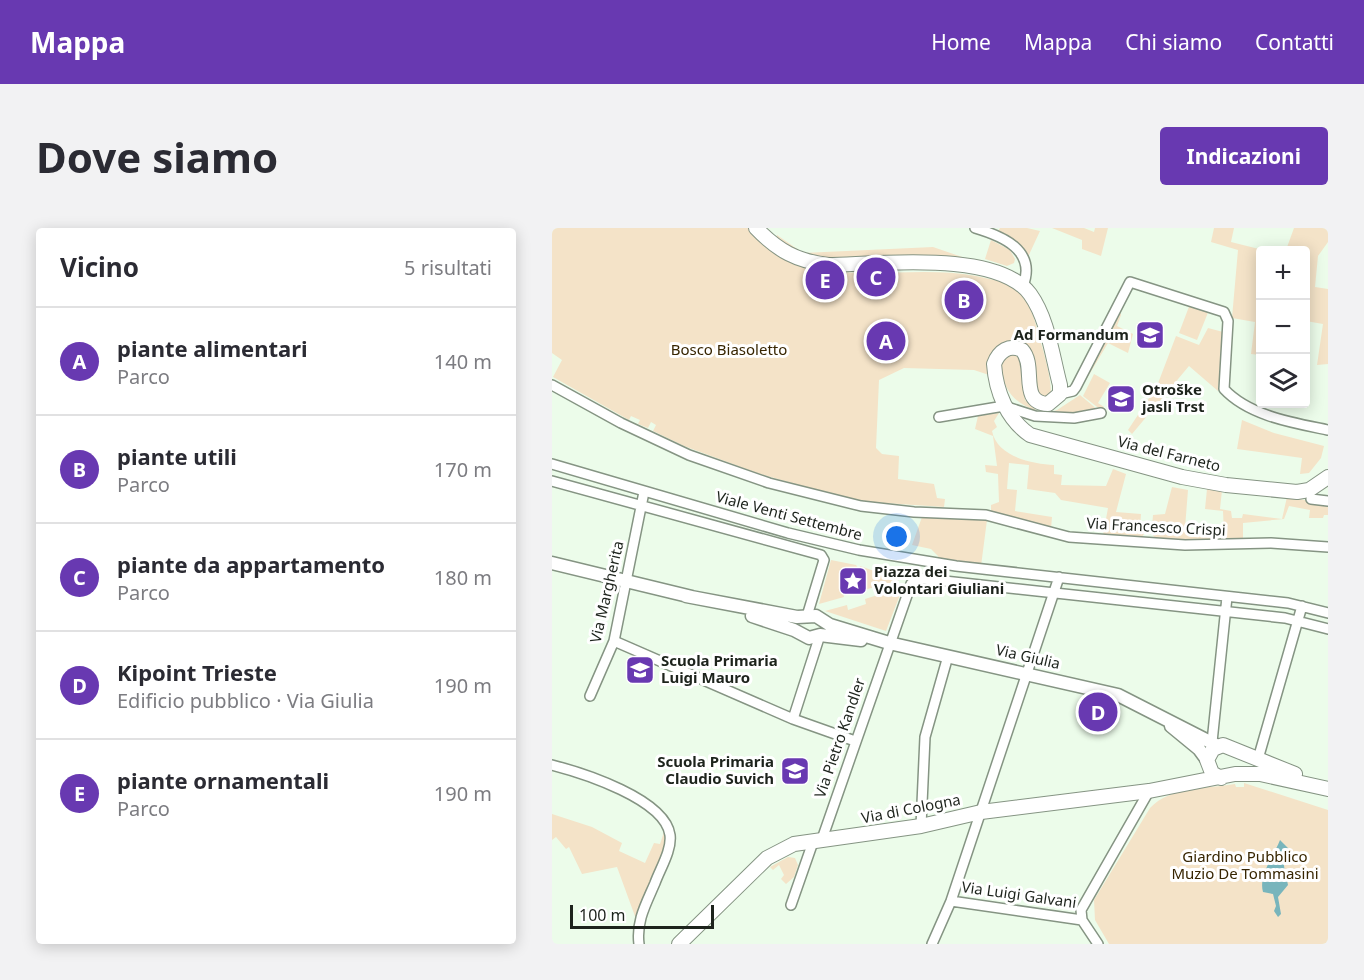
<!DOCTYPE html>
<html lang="it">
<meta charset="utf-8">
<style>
body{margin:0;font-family:"Noto Sans",sans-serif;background:#f2f2f3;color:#2b2b33}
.controls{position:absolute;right:18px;top:18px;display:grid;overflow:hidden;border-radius:6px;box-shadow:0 3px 15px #0003}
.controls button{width:54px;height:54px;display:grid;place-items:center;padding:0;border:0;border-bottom:2px solid #e1e1e2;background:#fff;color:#2b2b33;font:30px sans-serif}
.scale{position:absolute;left:18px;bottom:15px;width:144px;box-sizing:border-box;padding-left:6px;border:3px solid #1d231c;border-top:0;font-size:16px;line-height:21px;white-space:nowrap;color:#1d231c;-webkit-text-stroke:4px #fff;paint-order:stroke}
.you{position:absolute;left:345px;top:309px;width:21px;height:21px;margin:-15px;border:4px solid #fff;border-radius:50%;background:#1a73e8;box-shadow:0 0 0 9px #1a73e833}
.badge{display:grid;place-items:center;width:39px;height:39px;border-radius:50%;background:#6839b1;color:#fff;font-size:20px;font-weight:700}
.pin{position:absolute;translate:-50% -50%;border:3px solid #fff;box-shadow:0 2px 6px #0006}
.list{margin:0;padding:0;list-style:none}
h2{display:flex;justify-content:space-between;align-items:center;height:78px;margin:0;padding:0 24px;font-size:26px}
h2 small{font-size:20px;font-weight:400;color:#7c7c81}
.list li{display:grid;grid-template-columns:39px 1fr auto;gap:18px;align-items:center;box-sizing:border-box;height:108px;padding:0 24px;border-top:2px solid #e1e1e2}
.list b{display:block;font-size:22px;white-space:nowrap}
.list p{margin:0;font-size:20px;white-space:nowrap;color:#7c7c81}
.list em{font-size:20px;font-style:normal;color:#7c7c81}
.icon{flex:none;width:33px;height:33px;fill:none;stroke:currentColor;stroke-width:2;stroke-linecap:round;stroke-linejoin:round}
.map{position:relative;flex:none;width:776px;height:716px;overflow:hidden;border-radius:6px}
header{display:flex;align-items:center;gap:36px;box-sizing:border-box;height:84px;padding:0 30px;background:#6839b1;color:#fff}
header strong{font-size:28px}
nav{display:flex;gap:33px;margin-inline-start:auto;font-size:21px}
.intro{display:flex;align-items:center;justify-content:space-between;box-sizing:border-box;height:144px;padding:0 36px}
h1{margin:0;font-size:42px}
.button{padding:15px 27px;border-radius:6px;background:#6839b1;color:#fff;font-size:21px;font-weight:700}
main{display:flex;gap:36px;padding:0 36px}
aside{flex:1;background:#fff;border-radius:6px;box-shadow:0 3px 15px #0003}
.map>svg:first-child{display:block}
.green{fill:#f4e3c8}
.water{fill:#78b5bc}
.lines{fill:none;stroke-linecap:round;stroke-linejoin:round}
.minor-casing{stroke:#859483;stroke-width:12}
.tertiary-casing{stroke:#859483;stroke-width:15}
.secondary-casing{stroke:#859483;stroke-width:16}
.minor{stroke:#fff;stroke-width:9}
.tertiary{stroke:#fff;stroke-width:12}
.secondary{stroke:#fff;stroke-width:14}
.labels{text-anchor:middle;stroke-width:6;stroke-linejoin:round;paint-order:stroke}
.poi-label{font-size:15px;font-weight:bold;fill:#1d231c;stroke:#fff;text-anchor:start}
.park-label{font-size:15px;fill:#372501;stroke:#fff}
.street-label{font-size:15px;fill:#1d231c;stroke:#fff}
</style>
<header>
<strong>Mappa</strong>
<nav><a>Home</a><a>Mappa</a><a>Chi siamo</a><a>Contatti</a></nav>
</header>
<div class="intro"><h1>Dove siamo</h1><a class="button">Indicazioni</a></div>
<main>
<aside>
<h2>Vicino<small>5 risultati</small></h2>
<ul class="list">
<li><span class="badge">A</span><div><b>piante alimentari</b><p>Parco</p></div><em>140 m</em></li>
<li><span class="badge">B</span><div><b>piante utili</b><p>Parco</p></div><em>170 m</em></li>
<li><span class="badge">C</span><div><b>piante da appartamento</b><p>Parco</p></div><em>180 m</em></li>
<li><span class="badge">D</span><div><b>Kipoint Trieste</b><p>Edificio pubblico · Via Giulia</p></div><em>190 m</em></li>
<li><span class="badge">E</span><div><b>piante ornamentali</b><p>Parco</p></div><em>190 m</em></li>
</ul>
</aside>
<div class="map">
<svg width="776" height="716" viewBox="0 0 776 716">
<rect width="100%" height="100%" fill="#ecfcea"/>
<!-- green -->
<path class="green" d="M0 0H196C251 70 347 33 424 48 441 52 456 53 469 66 480 78 484 97 488 112 493 128 499 149 499 166L495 169 488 168C479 148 492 117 461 114L437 147 422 142 352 140 327 152 324 220 330 226 347 228 346 251 382 256 385 270 393 271 392 279 303 273 205 245 132 218 101 203 104 197 99 194 96 200 86 196 88 192 79 188 77 192 1 149 10 132 0 125Z
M448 0H475L488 3 476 29 468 17 446 3Z
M500 0H532L542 4 543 0H556L549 28 530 21V12Z
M662 0H682L679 14 711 22H708V127L699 126 703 94 680 90 686 22 659 14Z
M742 0H776V14L766 28 763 59 776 61V136L765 137 771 96 754 93V22H734Z
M225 7 251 25 381 19 416 31 262 29 249 27 225 11Z
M439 12 458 22 463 31 462 35 455 38 433 31Z
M638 76 657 82 645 112 627 105Z
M568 82 569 87 565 98 581 106 576 125 556 115 531 157Z
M656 100 671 104 666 163 637 138 580 206 576 202 605 158 624 108 647 117Z
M464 126 470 135 473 172 485 183C460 174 452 162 448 136L454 127Z
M542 146 558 155 546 175 552 179 549 182 531 168Z
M528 167 546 182 521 186 495 185 505 182Z
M447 185 442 193 445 199 440 203C445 229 481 236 502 237V246L510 247 509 257 554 258 561 241 574 246 564 284 589 286 588 299H600L601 287 613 286 620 259 636 262 633 300 636 302 672 306 671 283 653 281 655 261 670 262 668 281 679 283 680 290H690L691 286 730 291 735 269 776 276V287H772L771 290H757L758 282 737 278 732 291 691 295V312L603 311 600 305 593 304 589 311 551 307 556 280 509 272 503 265 475 261 477 237 457 235 455 261 465 262 463 283 500 289 499 301 439 284V277L447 274 446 246 434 244 433 237 445 238 441 208 423 201 426 188Z
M690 192 722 205 772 218 769 230 757 245 748 246 750 230 685 221Z
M402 288 435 292 429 338 387 332 386 328 379 321 360 317 370 289Z
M279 332 304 337 307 341 308 338 348 352 312 362 306 343 301 345 303 350 288 355 292 369 267 376Z
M351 359 334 403 273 383 295 377 296 382 314 376 313 371Z
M692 555 776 582V716H557L543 692 542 672 598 580C619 558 655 561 683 556L684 559H692Z
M0 586 40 599 70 615 67 623 93 635 102 615 108 616 113 601 114 616 84 691 65 639 30 646 17 619 14 621 4 609 0 612Z
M236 629 243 630 246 637 242 649 234 656 229 651 232 647 227 637 221 642 218 639Z"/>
<!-- water -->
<path class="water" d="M728 612 737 621C727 630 734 644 736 657L726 669 729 686 726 689 722 683 724 678 721 666 711 664C706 647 723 626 728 612Z"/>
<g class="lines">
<!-- minor casing -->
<g class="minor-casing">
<path id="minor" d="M423 0C450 8 485 22 471 58
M0 157 69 195 137 227 217 255 309 278 362 284 434 287 517 309 633 317 719 315 776 319
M508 166 521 163 524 159 578 54 672 84 676 93 672 161C697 188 742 195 776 202
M387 189 452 178 483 188 522 190 549 185
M0 236 236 305 307 322 404 338 736 375 776 385
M0 253 269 327 272 332 255 388
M759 271 776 273
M62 413 241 491 303 513
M38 468 62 413 92 264
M241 491 268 407
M660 514 675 369
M706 531 750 378
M0 537C31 545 113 571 118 607 120 622 108 641 103 655 94 676 84 693 87 716
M369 598 373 509 396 428
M269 614 359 356 365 350 733 390 776 401
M399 673 530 692
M239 677 261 614
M380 716 399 673 507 349
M546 716 530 692 529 682 597 563"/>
</g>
<!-- tertiary casing -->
<g class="tertiary-casing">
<path id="tertiary" d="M0 335 140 369
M134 368 245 389 264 388 278 397 337 415 566 467 666 518
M200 388 242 402 257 410 268 407 309 412
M619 498 647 521 655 532"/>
</g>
<!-- secondary casing -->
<g class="secondary-casing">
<path id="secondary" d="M204 0C226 23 245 33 276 37 328 36 445 22 478 66 496 91 500 127 508 157V166L496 176C466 175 485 138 470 122 457 116 447 123 442 136 444 164 455 191 478 207L630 249 674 257 745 264 757 262 776 249
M669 550 660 545 655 532 661 521 671 517 743 546
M127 716 215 630 242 616 369 598 429 584 597 563 683 546H708L776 561"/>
</g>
<!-- minor -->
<use href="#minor" class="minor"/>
<!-- tertiary -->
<use href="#tertiary" class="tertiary"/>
<!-- secondary -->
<use href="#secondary" class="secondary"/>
</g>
<!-- icons -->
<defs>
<g id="school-square" transform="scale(1.5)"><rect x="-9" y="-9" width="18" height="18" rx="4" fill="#6839b1" stroke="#fff"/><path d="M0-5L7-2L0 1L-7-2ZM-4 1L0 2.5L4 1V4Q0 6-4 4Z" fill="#fff"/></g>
<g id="sight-square" transform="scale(1.5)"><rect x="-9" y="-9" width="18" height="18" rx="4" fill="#6839b1" stroke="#fff"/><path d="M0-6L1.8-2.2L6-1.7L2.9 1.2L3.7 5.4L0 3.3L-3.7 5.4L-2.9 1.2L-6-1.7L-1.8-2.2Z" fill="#fff"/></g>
</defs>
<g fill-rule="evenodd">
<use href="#school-square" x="598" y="107"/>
<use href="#school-square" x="569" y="171"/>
<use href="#sight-square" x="301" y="353"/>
<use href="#school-square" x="88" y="442"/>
<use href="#school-square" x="243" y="543"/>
</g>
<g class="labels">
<!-- poi labels -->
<g class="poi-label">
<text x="577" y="112" text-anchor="end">Ad Formandum</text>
<text x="590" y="167">Otroške<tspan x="590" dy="17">jasli Trst</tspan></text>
<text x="322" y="349">Piazza dei<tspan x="322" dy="17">Volontari Giuliani</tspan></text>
<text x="109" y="438">Scuola Primaria<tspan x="109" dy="17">Luigi Mauro</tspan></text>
<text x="222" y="539" text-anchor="end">Scuola Primaria<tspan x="222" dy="17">Claudio Suvich</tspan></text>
</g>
<!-- park labels -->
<g class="park-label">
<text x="177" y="127">Bosco Biasoletto</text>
<text x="693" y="634">Giardino Pubblico<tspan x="693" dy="17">Muzio De Tommasini</tspan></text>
</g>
<!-- street labels -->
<g class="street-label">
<text transform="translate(617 226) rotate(14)" y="5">Via del Farneto</text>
<text transform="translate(237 288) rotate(15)" y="5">Viale Venti Settembre</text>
<text transform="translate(604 299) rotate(3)" y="5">Via Francesco Crispi</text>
<text transform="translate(55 364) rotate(-77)" y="5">Via Margherita</text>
<text transform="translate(476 429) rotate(13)" y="5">Via Giulia</text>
<text transform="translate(288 510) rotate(-71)" y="5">Via Pietro Kandler</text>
<text transform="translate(359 581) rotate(-11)" y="5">Via di Cologna</text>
<text transform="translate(467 667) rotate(8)" y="5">Via Luigi Galvani</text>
</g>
</g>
</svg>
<div class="controls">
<button>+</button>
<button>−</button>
<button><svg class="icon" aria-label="layers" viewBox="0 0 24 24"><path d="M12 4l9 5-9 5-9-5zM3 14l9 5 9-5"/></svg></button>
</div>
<div class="scale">100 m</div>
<div class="you"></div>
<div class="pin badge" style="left:334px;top:113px">A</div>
<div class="pin badge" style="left:412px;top:72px">B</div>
<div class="pin badge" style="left:324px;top:49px">C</div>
<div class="pin badge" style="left:546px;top:484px">D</div>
<div class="pin badge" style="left:273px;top:52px">E</div>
</div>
</main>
